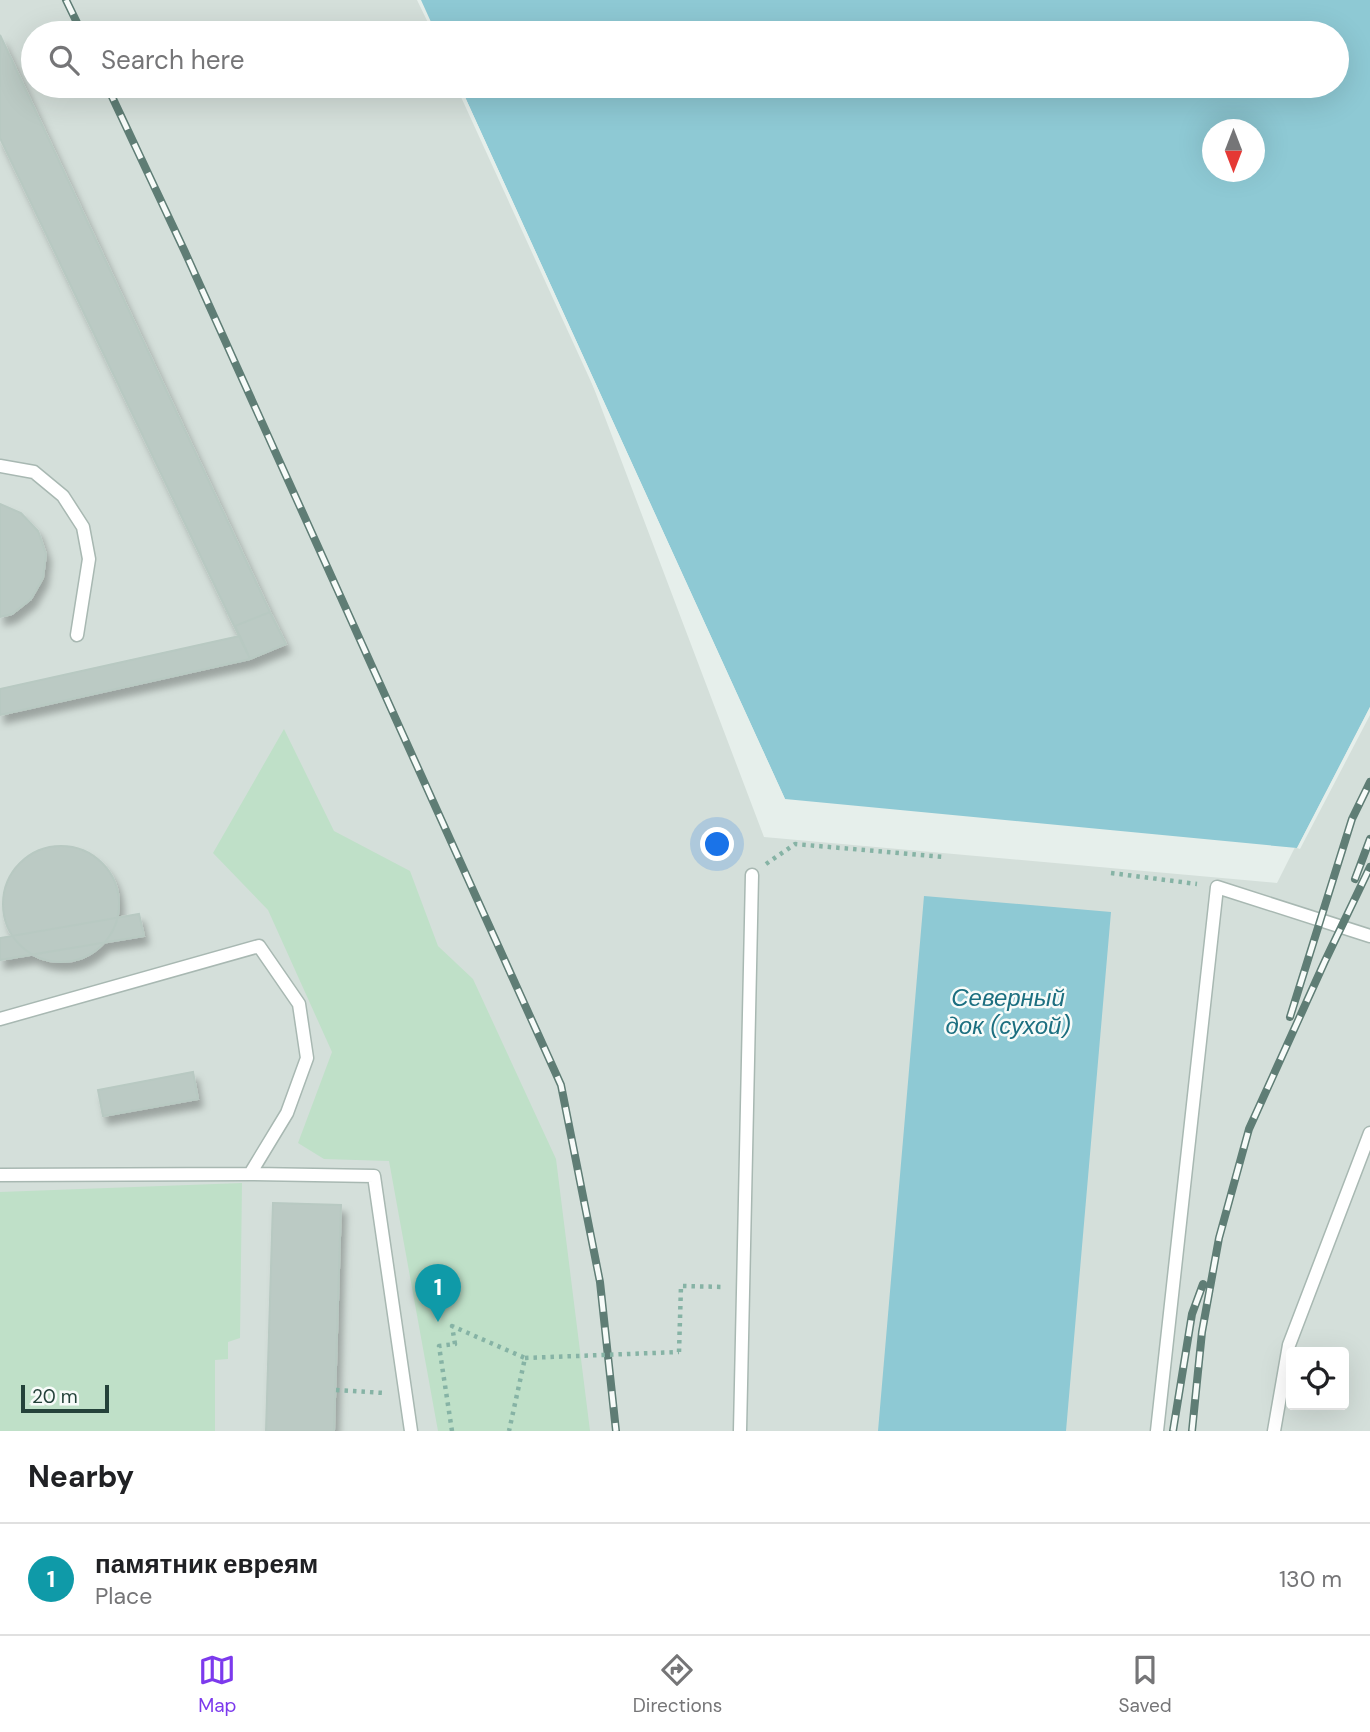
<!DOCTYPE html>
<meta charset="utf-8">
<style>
body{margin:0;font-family:"DM Sans",sans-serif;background:#f6f6f6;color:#202124}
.controls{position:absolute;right:21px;bottom:21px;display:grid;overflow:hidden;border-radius:7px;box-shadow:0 7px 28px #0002}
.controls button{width:63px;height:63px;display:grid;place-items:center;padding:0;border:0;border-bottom:2px solid #e0e0e0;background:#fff;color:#202124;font:35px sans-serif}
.compass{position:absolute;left:1202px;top:119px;width:63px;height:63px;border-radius:50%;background:#fff;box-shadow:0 7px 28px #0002;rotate:180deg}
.scale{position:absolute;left:21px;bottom:18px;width:88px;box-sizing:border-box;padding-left:7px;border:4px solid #24423a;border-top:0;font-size:19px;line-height:24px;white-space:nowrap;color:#24423a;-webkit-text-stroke:5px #f7fbf9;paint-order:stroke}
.you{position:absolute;left:718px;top:845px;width:24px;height:24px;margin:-18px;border:5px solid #fff;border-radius:50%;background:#1a73e8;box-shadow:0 0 0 10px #1a73e833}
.badge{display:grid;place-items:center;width:46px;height:46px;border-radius:50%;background:#7c3aed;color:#fff;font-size:23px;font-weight:700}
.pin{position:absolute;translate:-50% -58px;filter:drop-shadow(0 2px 4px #0008)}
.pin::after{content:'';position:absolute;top:37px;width:24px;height:21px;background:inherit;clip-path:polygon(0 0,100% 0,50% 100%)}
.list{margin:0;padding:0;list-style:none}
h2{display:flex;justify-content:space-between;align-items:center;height:91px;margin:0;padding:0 28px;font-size:30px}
h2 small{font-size:23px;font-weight:400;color:#757577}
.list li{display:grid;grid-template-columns:46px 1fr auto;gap:21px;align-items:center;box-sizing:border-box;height:112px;padding:0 28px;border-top:2px solid #e0e0e0}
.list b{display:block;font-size:26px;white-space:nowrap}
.list p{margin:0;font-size:23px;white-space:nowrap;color:#757577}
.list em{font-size:23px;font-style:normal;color:#757577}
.icon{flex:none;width:38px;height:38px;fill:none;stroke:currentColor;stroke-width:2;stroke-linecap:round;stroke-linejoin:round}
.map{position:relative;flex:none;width:1370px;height:1431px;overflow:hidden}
.search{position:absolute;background:#fff;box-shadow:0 7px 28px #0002;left:21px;right:21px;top:21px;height:77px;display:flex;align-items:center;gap:18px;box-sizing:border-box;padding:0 24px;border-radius:38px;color:#757577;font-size:26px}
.sheet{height:203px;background:#fff}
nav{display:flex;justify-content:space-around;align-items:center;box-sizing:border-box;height:98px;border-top:2px solid #e0e0e0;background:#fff;font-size:19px;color:#757577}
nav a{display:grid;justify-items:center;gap:4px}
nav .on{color:#7c3aed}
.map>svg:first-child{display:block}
.built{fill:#d4dfda;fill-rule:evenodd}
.green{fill:#bfe0c8}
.water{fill:#8ec9d4;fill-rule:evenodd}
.pier{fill:#e6efeb}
.building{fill:#bbcac4;stroke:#b8c9c2;stroke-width:2;filter:url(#shadow)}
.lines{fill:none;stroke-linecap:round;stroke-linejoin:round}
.lane-casing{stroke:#a8b8b2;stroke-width:15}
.path{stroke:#86b3a5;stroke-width:4.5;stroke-dasharray:3.5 5;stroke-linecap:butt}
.lane{stroke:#fff;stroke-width:12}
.rail-casing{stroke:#5f7d75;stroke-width:8}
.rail{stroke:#f7fbf9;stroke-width:5;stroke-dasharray:16;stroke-linecap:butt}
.path-bridge{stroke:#86b3a5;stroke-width:4.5;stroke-dasharray:3.5 5;stroke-linecap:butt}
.labels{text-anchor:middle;stroke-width:5;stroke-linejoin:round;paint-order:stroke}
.water-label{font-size:24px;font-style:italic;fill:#1c6f80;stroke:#f7fbf9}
</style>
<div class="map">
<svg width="1370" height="1431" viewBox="0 0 1370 1431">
<defs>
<filter id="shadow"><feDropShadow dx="4.5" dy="8" stdDeviation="3.5" flood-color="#0004"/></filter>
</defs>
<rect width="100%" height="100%" fill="#e6efeb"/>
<!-- built -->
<path class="built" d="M0 0H417L433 33H33V86H457L587 370 764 837 1277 883 1370 698V1431H0ZM1291 1352H1344V1405H1291Z"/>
<!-- green -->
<path class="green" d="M284 729 334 831 410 871 438 946 473 979 556 1159 590 1431H438L389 1161 324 1159 298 1143 332 1052 268 910 213 853Z
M242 1183 240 1338 228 1342V1359L215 1360V1431H0V1192Z"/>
<!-- water -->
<path class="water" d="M421 0H1370V707L1297 848 785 799 460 86H1337V33H436ZM1212 130H1254V172H1212Z
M924 896 1111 912 1066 1431H878Z"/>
<!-- pier -->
<path class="pier" d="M456 86H460L785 799 782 800Z
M1370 707V715L1300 849 1297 848Z"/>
<!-- building -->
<path class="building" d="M0 35 270 612 286 644 250 659 0 138Z
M0 504 21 513 38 531 46 554 43 578 31 599 12 614 0 617Z
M270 612 286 644 250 659 235 626Z
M240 636 250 659 0 715V689Z
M3 904a58 58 0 1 1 116 0a58 58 0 1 1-116 0Z
M139 914 144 936 0 960V938Z
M193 1072 198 1099 103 1116 98 1090Z
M273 1203 341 1205 334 1431H266Z"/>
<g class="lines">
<!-- lane casing -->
<g class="lane-casing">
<path id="lane" d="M0 466 34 472 63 496 83 527 89 559 77 635
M0 1019 259 946 299 1004 307 1058 287 1113 250 1174
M0 1175 250 1174 374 1176 411 1431
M740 1431 752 875
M1157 1431 1217 887 1370 936
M1274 1431 1289 1345 1370 1133"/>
</g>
<!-- path -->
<path class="path" d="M766 864 795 844 944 857
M1111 873 1197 884
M679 1352 681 1286 725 1287
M336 1390 384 1393
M452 1431 439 1346 455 1344 452 1326 525 1358 509 1431"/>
<!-- lane -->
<use href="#lane" class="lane"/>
<!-- rail casing -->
<g class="rail-casing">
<path id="rail" d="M66 0 82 33
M107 86 185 252 561 1085 600 1282 616 1431
M1355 879 1370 839
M1290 1017 1352 819 1370 782
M1173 1431 1192 1314 1203 1284
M1192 1431 1202 1332 1219 1238 1249 1129 1325 961 1370 867"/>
</g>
<!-- rail -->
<use href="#rail" class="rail"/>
<!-- path-bridge -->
<path class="path-bridge" d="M525 1358 679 1352"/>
</g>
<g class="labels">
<!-- water labels -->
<g class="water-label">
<text x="1008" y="1006">Северный<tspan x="1008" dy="28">док (сухой)</tspan></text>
</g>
</g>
</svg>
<div class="controls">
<button><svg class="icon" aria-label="locate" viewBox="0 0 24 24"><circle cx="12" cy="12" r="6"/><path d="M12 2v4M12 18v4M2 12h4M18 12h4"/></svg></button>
</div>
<svg class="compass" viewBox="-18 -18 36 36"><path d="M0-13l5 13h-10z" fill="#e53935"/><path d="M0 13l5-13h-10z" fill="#757577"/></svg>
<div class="scale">20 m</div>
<div class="you"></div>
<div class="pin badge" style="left:438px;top:1322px;background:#0f9aa8">1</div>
<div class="search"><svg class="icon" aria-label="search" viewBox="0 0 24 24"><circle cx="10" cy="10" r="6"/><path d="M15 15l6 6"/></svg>Search here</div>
</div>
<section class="sheet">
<h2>Nearby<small></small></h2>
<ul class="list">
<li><span class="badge" style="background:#0f9aa8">1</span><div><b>памятник евреям</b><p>Place</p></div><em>130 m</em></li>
</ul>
</section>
<nav>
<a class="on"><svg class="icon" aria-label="map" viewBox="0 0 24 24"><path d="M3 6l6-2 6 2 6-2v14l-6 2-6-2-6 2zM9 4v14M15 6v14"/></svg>Map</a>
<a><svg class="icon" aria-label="directions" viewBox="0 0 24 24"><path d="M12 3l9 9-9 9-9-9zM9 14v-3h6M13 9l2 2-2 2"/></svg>Directions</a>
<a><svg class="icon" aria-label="saved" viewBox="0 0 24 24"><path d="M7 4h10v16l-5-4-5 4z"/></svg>Saved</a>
</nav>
